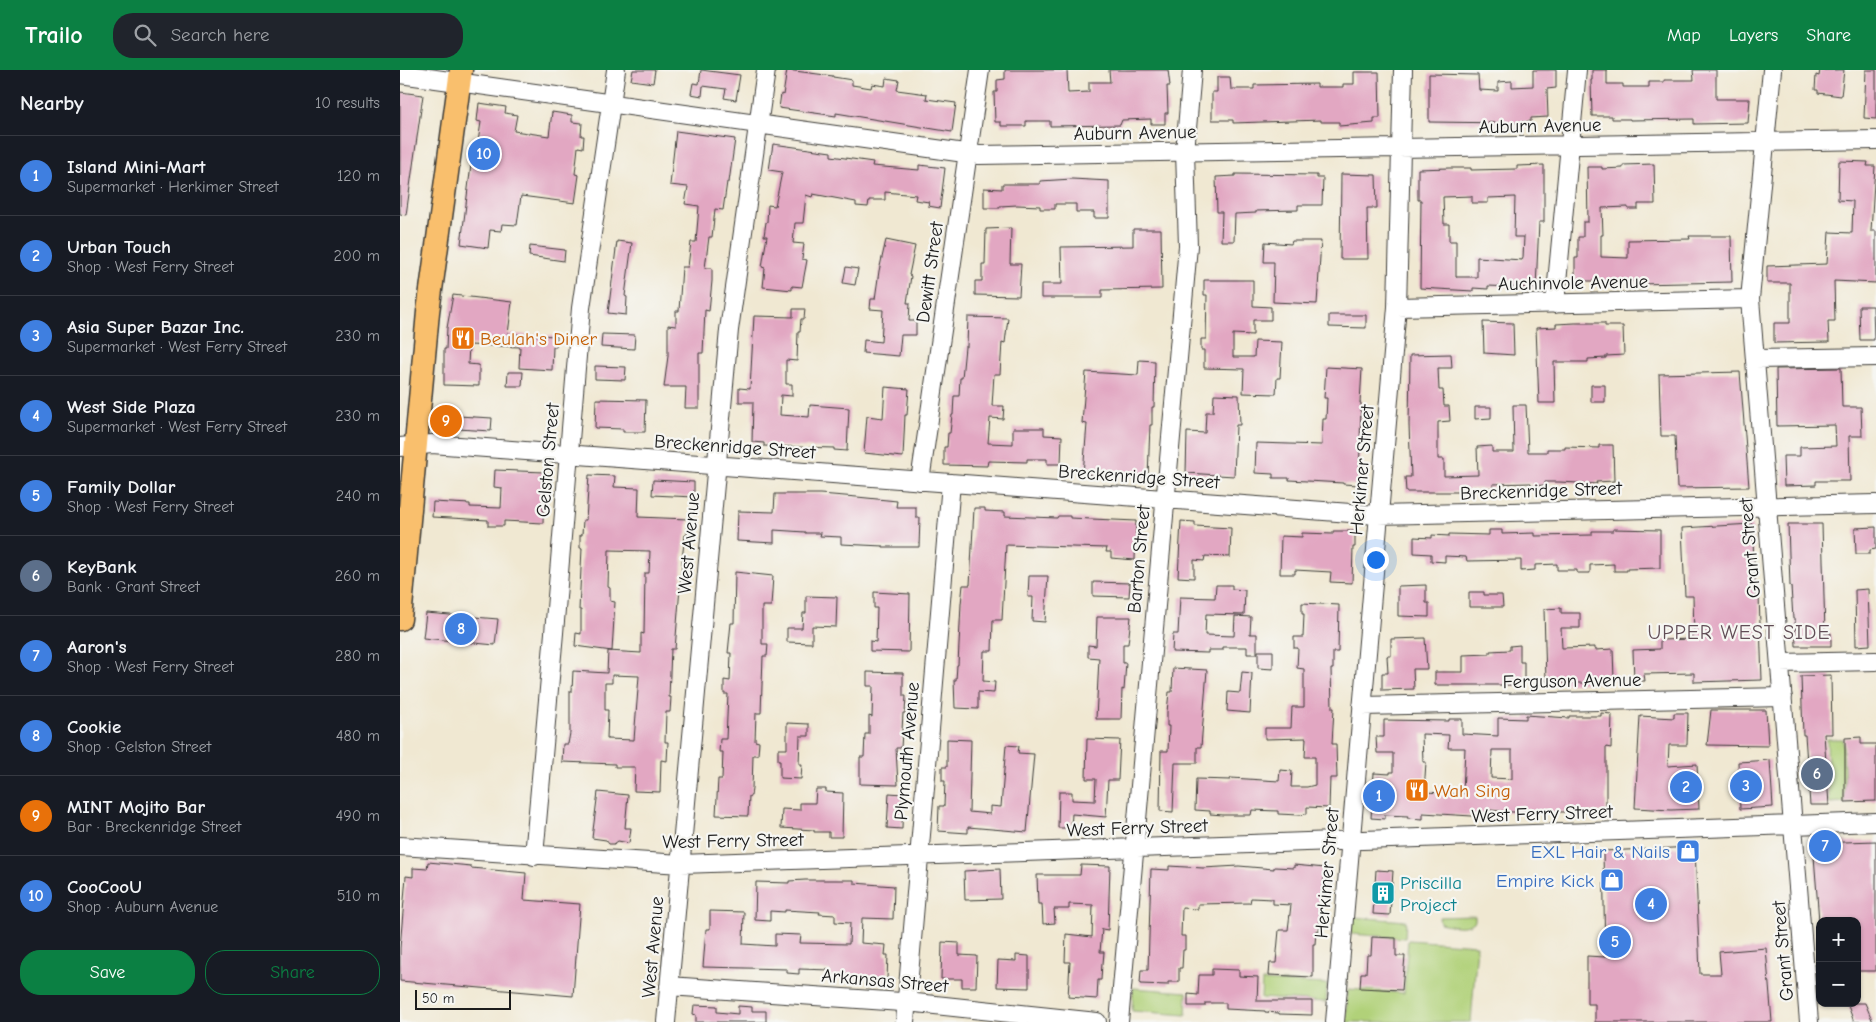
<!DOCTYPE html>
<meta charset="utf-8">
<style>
body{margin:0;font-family:"Comic Neue",sans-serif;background:#20242c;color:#f1f3f6}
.controls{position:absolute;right:15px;bottom:15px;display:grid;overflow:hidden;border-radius:10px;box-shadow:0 1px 4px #0004}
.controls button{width:45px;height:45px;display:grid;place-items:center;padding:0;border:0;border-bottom:1px solid #363941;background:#171b24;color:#f1f3f6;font:25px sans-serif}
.scale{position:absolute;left:15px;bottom:12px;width:96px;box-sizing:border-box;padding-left:5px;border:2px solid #1c1c1c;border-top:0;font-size:14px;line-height:18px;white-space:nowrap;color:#1c1c1c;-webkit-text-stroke:4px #f6f6f2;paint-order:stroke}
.you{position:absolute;left:975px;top:489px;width:18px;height:18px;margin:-12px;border:4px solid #fff;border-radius:50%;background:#1a73e8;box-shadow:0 0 0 8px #1a73e833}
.badge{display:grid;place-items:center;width:32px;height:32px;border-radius:50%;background:#0b8043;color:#fff;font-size:16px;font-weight:700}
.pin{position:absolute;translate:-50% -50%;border:2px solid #fff;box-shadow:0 1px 5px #0006}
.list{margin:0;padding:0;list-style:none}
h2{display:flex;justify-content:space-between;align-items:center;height:65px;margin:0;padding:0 20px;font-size:21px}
h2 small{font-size:16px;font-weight:400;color:#9ea1a6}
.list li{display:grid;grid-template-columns:32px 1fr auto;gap:15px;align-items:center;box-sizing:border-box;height:80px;padding:0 20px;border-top:1px solid #363941}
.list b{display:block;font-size:19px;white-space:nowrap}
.list p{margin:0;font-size:16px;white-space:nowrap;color:#9ea1a6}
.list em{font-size:16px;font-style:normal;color:#9ea1a6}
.actions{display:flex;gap:10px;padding:15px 20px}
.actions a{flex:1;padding:11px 0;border:1px solid #0b8043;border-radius:20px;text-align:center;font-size:18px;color:#0b8043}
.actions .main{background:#0b8043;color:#fff}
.icon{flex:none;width:28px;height:28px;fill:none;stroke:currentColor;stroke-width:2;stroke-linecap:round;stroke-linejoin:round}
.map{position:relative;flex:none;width:1476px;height:952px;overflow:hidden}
header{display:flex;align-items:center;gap:30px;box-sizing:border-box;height:70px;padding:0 25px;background:#0b8043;color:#fff}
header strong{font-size:24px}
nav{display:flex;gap:28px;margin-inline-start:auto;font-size:18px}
.search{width:350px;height:45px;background:#20242c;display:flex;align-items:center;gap:12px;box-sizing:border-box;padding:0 18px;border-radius:20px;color:#9ea1a6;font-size:19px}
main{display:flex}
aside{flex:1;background:#171b24}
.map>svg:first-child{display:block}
.green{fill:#b1d179;stroke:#66764a}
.building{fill:#e2a7c2;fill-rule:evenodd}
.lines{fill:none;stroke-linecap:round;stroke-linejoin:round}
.minor-casing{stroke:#3c3b37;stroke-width:20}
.major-casing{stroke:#3c3b37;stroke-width:25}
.minor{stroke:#fff;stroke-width:18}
.major{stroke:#f9bf6d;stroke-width:22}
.labels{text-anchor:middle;stroke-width:4.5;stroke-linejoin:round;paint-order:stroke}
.street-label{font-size:19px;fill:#1c1c1c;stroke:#f6f6f2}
.food-label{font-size:19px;fill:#c56008;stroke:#f6f6f2;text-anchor:start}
.shop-label{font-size:19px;fill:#366cbe;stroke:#f6f6f2;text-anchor:end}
.culture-label{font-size:19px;fill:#0d838f;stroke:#f6f6f2;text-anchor:start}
.neighbourhood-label{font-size:20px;letter-spacing:1px;fill:#614d56;stroke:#f6f6f2}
</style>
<header>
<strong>Trailo</strong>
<div class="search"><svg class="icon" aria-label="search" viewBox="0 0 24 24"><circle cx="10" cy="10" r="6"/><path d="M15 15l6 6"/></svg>Search here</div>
<nav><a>Map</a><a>Layers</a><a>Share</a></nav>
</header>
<main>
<aside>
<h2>Nearby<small>10 results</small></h2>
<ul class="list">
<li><span class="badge" style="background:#3f7fe0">1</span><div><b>Island Mini-Mart</b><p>Supermarket · Herkimer Street</p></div><em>120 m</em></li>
<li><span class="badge" style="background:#3f7fe0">2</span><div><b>Urban Touch</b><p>Shop · West Ferry Street</p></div><em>200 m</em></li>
<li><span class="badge" style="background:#3f7fe0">3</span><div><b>Asia Super Bazar Inc.</b><p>Supermarket · West Ferry Street</p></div><em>230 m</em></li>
<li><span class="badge" style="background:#3f7fe0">4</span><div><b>West Side Plaza</b><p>Supermarket · West Ferry Street</p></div><em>230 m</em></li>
<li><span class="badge" style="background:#3f7fe0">5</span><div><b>Family Dollar</b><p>Shop · West Ferry Street</p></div><em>240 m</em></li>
<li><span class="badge" style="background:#5c6f8a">6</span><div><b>KeyBank</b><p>Bank · Grant Street</p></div><em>260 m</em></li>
<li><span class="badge" style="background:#3f7fe0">7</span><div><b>Aaron's</b><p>Shop · West Ferry Street</p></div><em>280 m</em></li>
<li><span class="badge" style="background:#3f7fe0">8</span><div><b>Cookie</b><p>Shop · Gelston Street</p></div><em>480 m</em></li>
<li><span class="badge" style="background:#e8710a">9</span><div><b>MINT Mojito Bar</b><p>Bar · Breckenridge Street</p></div><em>490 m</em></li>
<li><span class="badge" style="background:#3f7fe0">10</span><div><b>CooCooU</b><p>Shop · Auburn Avenue</p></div><em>510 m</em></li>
</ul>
<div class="actions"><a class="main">Save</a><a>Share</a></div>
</aside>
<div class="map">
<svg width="1476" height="952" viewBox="0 0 1476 952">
<rect width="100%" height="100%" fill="#f6f6f2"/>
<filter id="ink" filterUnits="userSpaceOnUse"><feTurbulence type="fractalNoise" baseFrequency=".02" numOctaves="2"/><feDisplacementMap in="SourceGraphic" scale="10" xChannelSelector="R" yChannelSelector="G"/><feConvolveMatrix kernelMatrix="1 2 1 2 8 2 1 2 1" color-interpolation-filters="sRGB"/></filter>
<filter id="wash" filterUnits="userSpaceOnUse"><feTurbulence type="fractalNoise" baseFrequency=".0096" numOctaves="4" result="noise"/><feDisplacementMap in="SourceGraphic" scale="20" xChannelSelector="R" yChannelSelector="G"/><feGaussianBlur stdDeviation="1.12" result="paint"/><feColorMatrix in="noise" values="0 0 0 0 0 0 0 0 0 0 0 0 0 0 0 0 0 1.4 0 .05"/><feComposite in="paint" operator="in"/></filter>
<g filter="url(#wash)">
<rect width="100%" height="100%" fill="#f0e8d2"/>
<!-- green -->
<path class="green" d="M1427 669H1443L1445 732 1429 733Z
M1075 846V851C1066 860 1050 855 1040 853L1039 847Z
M952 847 1006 851 1005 868 951 864Z
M1008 870 1077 875 1071 952H946L948 919 1004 923Z
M862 911 927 914 926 932 861 928Z
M733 918 787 922 786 945 732 941Z"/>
<g id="blocks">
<!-- building -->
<path class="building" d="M233 0H255L253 13 231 10Z
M301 0 340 5 336 30 324 28 326 19 303 16 302 26 291 24 293 13 299 14Z
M387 0 433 6V7L452 10V15L471 18 472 14 485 16 486 8 499 10 497 20 527 24 526 29 556 33 552 62 436 43V46L379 38 381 24 383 25Z
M605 0H667L668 23 689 22V12H710L709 0H768L770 16H767L768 43H765V54H751V49L722 50 720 55 650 56V51H626V56H601V52H595L594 22H597V10L605 9Z
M1133 0H1156V18L1147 19 1148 47 1131 48V51L1113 53 1029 52V4L1078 5 1079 20 1098 21V12L1112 11V17L1133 16Z
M1192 0H1207V14H1223V17H1249V12H1264V10H1294L1293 0H1316V29H1350L1348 53 1294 54V49L1230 50V49H1212V46H1192L1191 10H1192Z
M1420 0H1444L1441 26 1418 23V20H1415L1416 5 1419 6Z
M1466 0H1476V49L1464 48Z
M954 2H979L980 48H974V53L939 56V52H921V50L833 53V50H812V22H817V7H830L831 19H854V15L917 14V17H943V14H954Z
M0 22 23 25 6 145 0 144Z
M79 33 106 37 105 43 117 45 114 61 149 66 152 42 172 45V52L182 53 181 66H184L183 78 178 77 175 104 179 105 175 133 121 126 117 155 102 154 101 161 90 160 88 178 61 174 74 71 78 72 81 52 77 51Z
M276 61 335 69 329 112H327L323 140 315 139 312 167H309L305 198H312V211L309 241 305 240 303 283H299V338H285L286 317H264L268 286V255L276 256V241H279L282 197H288L291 172H296L299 136 285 134 288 117 270 115Z
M373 74 431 82V86L473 92 472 96 519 100V95L545 98 540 138 528 136 529 132 515 130 516 125 485 122V130H469L468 137 456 136V132L413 124 412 127 406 125 403 153H395L393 173 404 174 402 189 407 190 402 217 392 216V220L363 217 365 198 362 197 367 166H364L366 152H367L368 135 375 136 382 102 369 100Z
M1439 91 1468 92 1467 96H1475L1471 161H1476V213L1434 211 1435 251H1428L1429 272 1374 273V253H1390V213H1367V196L1427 194 1429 162 1452 163 1453 131 1438 130Z
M1254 94 1255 134H1238V139H1228V137L1202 138 1203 165H1201V187L1228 188V170L1290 169 1289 166H1331L1332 212 1237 214 1236 211H1175V188H1178V167H1183V152H1188L1187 97H1202V99L1223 98V95Z
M1144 95V152H1139L1136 218 1088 216V219L1073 218V221L1020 218 1021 130H1018V99L1049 98H1071V100L1117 99V96ZM1072 126V133H1088V128L1115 127 1114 167H1124L1123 188 1122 190 1077 187V207H1056V171H1049V154H1044L1043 127Z
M835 104 917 105V108H923L922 135H898V140L856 141V143L835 144 834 171H821L822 142H817L816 107 835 106Z
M941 104 976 105 977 138H967L968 189H940Z
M672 109 709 111V148H694V142H676V134H655V139H640V136L617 135 600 136V138H584V118L602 119V114H640V111Z
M611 158 610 194H621L619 226 575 225V211H582V194H585L586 159Z
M733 159H761L762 219 702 220V228H641V214H662L661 177 733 176Z
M486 170 515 176 509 205 511 206 507 233H510L509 251H516V265H501L499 286 463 283 464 270 481 272 483 240 470 239 471 229H475L479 201Z
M217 171 232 173 225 226 227 227 226 245 208 243Z
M892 171H921L917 234 873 232 874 192H864L865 172 891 174Z
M130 176 165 180 164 191 129 186Z
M446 197 458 199 455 215 443 213Z
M804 210H853V236L871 237V250H853V265L833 264V287H854L855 271 882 272 880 308H877L876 324 843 323 844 299 804 298V280H801V269H806L807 225H804Z
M53 225 112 232 108 264 157 266 156 277H153L152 300 119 298 120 277 69 275 68 294 79 295V316L44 315V279H46L47 258Z
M1459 236H1473L1474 270H1460Z
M393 239H405L404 249H401L400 262H398L397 291 386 290V314H392V326L381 325 380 345 409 347 410 335 449 338 447 381 434 380V378L364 376V373L352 372 353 332H339V318L350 319 354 246 393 247Z
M929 245H966V258L929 257Z
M568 247 608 248 605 273 602 272 600 304H594L592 336H604L603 349 590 348 588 373 613 374V358H644V365L662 366 661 394H647V389H627V392L588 391 587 396 544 395V377H547L548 363H550L552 345H553L554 326H559L560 308H562L565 277H567Z
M1083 252 1113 253 1114 285 1084 283Z
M1175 253H1205V256H1223L1224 285 1206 286V288L1188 289V292H1154L1155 333H1139L1136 258 1156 257V254Z
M202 264 235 265 234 279 201 277Z
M1051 284 1052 298H1038L1039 320H1043L1044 336H1049L1050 351 1038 352V389H1044V406L1078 405 1077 377 1092 376V382H1114L1113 335H1126L1128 382H1147V379H1165V377L1199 378V375H1213L1214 411 1196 412 1197 414 1159 412H1145V415L1131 416V413L1093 414V418L1068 419V422H1006L1005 407H1011L1009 355 1010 285Z
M739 290 755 291 754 337H752V355H750L748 407 683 404 687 354 682 353 686 302 738 305Z
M195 296 226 297 225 310 195 309Z
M926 297 962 299 960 333H961L959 415 943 414V413L889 410V408H873V404L855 403 856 373 922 375 923 349H926L927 328H924Z
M1441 298 1442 337H1461L1462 366H1449L1450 411H1416V415L1384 416 1383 386H1400V377L1436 376 1435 355 1377 356 1376 299Z
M108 302H123L122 316H107Z
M1340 302 1349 417 1277 418 1275 366H1261L1259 304Z
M1191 315H1205V332H1191Z
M485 317 509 319 507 345H505L503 387 464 383 467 346 483 348Z
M814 324 839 325 840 355H836L834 406 786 403 787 362 805 363 806 342H813Z
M196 329 246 330 245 362H223V359L195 358Z
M1075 337H1091V348L1075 349Z
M41 345 92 348 91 361 41 358Z
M95 400 144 402 143 453 104 451V456H88V450L32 447 33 432 70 434V437L101 438 102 418 94 417Z
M189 405 215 406 214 417 239 418 238 447 288 449 287 465H285L283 481 275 579H271L269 627H271L270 642H266L265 672H268L267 691 261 690 260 722 234 721 235 697H215V694L162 692 163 674H168L170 663V621H172L173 601 207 603 208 581 241 583V563L244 564 245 503H249L250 481 209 480 208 517 210 518V531L215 532 212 581 175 576 176 563 181 564V540H179L182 478H180V465H182L183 450H186ZM212 605 239 606 234 670 207 669 208 640H205V613H212Z
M253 410 294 412V427L252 425Z
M375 424H420L457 427 497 431 496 437H516V448H520L519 477H483V476L441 474V467L420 466 421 463H405V462L374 460V473L337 471 338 441 374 442Z
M574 438H585V441L605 442V446L657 448 658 446H670V448L736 451 735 490 711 488V482H706L707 478 606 475 602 550H593L592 581H584L583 611 595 612 594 623 578 622V639L555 638 554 610H556L557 595H558L561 534 563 515H570Z
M781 451 795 452V456L831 458 830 487 805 486 804 491 794 490V508L778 507Z
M1352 454 1356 526H1359L1362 610 1294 612V603L1244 604 1245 611H1234L1233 580 1260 579V570L1292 569V565H1294L1293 526H1285L1282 458Z
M1388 454H1422L1425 564 1431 563V576H1396L1395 549H1393L1391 516H1390Z
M1476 457V479L1470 480V484H1456L1455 458Z
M1213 459 1260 460V498L1227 499V501H1214V494L1190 495V503H1177V500H1157V494L1135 495V500L1121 501V490L1067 491 1066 487 1045 486V492L1031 491V484L1014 483V467L1032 468V465L1049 466V464L1089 465V460H1102V464L1135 463V466L1192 465V461H1213Z
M933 461H955V477H953L952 513 930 512 931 502 895 500V504H880L881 466 902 467V463L933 464Z
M335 502 373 506 371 536H362V574H368L367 586H363L361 643H356L355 671 359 672 358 685H353L352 719 351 726H349L348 746 316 745 318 709H322L323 682H319L320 669H326L328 624H324V610L330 611 331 583H328L331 553H334Z
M629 506H648L645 552 632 551 633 527H628Z
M693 512 730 513 729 527 693 526Z
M816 515H832V519L845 520 844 545 806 544 805 565 834 566 835 546 851 547 850 564H857V584H847V577H823V580H808V583L772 582 773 564H778L780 527 815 528Z
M1026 515V533H1029V547L998 546V516Z
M1468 519 1470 575 1456 576 1455 520Z
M474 522 510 524 509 582 470 581V571L476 572 477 538H474Z
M1069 522H1084V525H1102L1103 537H1069Z
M406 526 437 527 436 557 412 556V573L387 572V558H402L403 543H406Z
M902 533 939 535 938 582H933V599H931L932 638H934L932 674H936L937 708H930L929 738 907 737V744L899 745 878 744V741L852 740 851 745H823L810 744V741L795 740 796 709 830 710 831 708 879 711 880 700 892 701 891 717H907L915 715V687H905L906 668 865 669V658H891L892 637H904V599L897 598 898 578H894V567H903L904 544H902Z
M1161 538V543H1180V558H1161L1162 578 1195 577V580L1213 579 1214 610H1196V613H1163V610L1146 611 1144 539Z
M26 543 98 549 95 575 23 568Z
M697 547H731L728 574H723V593H726L724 620 722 619 721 649H696L699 588 688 587V575L696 576Z
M1025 568 1027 599H1013L1014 619 982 620V603H988L987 586H991V569Z
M1120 575V592H1124V615H1035V602H1063V585L1090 584V581L1110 580V576Z
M858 581H873V599L858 598Z
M773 598 807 600 801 677H797V693H775L773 742 760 741 761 681H768L769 656H767V642L769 622H772Z
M467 602 503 603V626H506L505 643H503L501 678H496L498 715 460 714V687H464L465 664H469V646L472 647 473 616H467Z
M842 602 852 603 850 643 827 641 828 622 840 623Z
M1431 605 1432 664H1424L1429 735H1410L1405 665H1403L1401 606Z
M1311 640H1366L1368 676 1307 675Z
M1201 643 1212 644 1211 678 1206 677V742H1112L1089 740 1088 747 1023 743V749L1007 748 1008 746 985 745V749L971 748 974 703 990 704V702H993V683H977L976 667H984V650L1049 651V649H1062V664L1098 666V648L1126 649V645L1169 648V646H1201ZM1022 664 1049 665 1048 678H1065L1063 724 1024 722 1026 692H1023ZM1092 680H1112V709L1091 708Z
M1274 643H1288L1287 675H1269L1268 696 1297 694 1299 739 1271 740 1235 738 1240 646 1274 648Z
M387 653 409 654V666H400L399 694H402L401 709 380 708V690H378V679H387Z
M1461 667V674H1476V731L1445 732V668Z
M547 669 571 670 569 742 590 744V736L601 737 606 675 619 676 618 683 634 684 627 762 568 757V763L538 761 539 736H544L545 711H542V697H547Z
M687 669 720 670 718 710H708L706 747 672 744 671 758H658L659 722H672V730L695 731 696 709H686Z
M1370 690 1373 737 1340 739 1338 692Z
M416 719H426V722L443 723 442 767H429V762H414V760L381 758 382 739 400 740V733H415Z
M198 722 228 725 225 758H231L229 773 218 771 214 774H209L206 770 192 768Z
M489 723 503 724 502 759 487 758Z
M1476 771V901H1457V851H1419L1413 773Z
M1295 777 1300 904H1321L1319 882 1366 878 1372 952H1195V934H1187V886L1205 887 1203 781Z
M28 792 71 796V798L126 803 124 830 180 834 173 926 0 911V878L6 806 13 807V798L27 799Z
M681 795 710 796 708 860 702 859 700 882H704L703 894 702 893 701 910H698L697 929 668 927 670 892H665L666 864 692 867 693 835 669 834V839H654L655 853 643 854 642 834H638L637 805H680Z
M894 795 925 798 919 861 916 860 915 874H913V907L869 905 870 893H876L879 860H888L891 835 873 834V829L851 828 850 833 798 834V839L782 838 781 866H785V880H783L782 898H779V912H768V915L740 914 741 900H748L751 799 769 800V796L803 798 839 796 874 799V797L894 798Z
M600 799 601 829 565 830 564 801Z
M976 800 993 801 990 845 973 844Z
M405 810H454V813L494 816 493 849 462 848 461 873 486 875 485 885H488L487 909 430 906V900L399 899V904L387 903V899L303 897 306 859H310V841L344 842 343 874 375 876V864L401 865 400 873 449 874 450 853 435 852V845L419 844 420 842 385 840V842L370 841V851L355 850 356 812 389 813V811Z
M972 867 996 868V886H1005L1002 920 960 918 961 903H966L967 885H971Z
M542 872 559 873V885L577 886 576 917H562V909H541Z
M616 885 629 886V918L597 917 598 890 616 891Z
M812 899 839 900V906L858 907 857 931H912V945L879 944V943L865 942V941L826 939V933H805V936H788V924L798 925 799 905H812Z
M1447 933H1465L1473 952H1454Z
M294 935 317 936V942L338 944V936L352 937V941H366V952H296V945L293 944Z"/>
</g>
</g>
<g filter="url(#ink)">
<use href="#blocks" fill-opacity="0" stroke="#3c3b37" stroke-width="1"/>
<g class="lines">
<!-- minor casing -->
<g class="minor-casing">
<path id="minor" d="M1372 0 1350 229 1409 952
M0 4 579 85 1476 70
M1155 234 1177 0
M997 237 1350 229
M1355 289 1476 287
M0 377 32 374 977 445 1476 434
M520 411 580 0
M1380 593 1476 591
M962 636 1383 627
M0 776 281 794 1476 752
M134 786 154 563 181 238 216 0
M269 916 516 933 697 952
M266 952 329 260 366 0
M505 952 551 413
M719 952 788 176 785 82 792 0
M935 952 997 237 1003 0"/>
</g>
<!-- major casing -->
<g class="major-casing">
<path id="major" d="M0 549 28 242 61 0"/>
</g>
<!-- minor -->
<use href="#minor" class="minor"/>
<!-- major -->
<use href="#major" class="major"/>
</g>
</g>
<!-- icons -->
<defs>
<g id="restaurant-square" transform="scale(1.25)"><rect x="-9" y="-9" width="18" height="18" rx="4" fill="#e8710a" stroke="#f6f6f2"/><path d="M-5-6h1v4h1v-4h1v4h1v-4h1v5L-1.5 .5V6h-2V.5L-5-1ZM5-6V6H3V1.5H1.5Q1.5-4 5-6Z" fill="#fff"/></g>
<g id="shop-square" transform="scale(1.25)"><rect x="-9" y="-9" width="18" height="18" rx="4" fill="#3f7fe0" stroke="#f6f6f2"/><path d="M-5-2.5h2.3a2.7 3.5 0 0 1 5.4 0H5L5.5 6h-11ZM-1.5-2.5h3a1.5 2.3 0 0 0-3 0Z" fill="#fff"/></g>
<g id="building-square" transform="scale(1.25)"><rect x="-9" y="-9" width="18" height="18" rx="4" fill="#0f9aa8" stroke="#f6f6f2"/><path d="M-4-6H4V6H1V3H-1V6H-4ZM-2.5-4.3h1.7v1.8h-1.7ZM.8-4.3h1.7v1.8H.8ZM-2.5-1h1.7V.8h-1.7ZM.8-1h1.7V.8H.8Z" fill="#fff"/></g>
</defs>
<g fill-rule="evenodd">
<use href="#restaurant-square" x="63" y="268"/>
<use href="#restaurant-square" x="1017" y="720"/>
<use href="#shop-square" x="1288" y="781"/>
<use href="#shop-square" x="1212" y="810"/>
<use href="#building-square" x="983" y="823"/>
</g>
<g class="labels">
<!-- street labels -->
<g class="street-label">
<text transform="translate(1140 55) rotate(-1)" y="7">Auburn Avenue</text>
<text transform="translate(735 62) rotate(-1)" y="7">Auburn Avenue</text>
<text transform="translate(529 202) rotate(-82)" y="7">Dewitt Street</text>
<text transform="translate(1173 212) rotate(-1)" y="7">Auchinvole Avenue</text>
<text transform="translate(335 376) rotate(4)" y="7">Breckenridge Street</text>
<text transform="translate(147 390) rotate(-85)" y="7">Gelston Street</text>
<text transform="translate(961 400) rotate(-85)" y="7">Herkimer Street</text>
<text transform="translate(739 406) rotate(4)" y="7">Breckenridge Street</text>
<text transform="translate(1141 420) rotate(-2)" y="7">Breckenridge Street</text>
<text transform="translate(288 473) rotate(-85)" y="7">West Avenue</text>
<text transform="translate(1349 478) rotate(-95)" y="7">Grant Street</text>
<text transform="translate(738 489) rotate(-85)" y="7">Barton Street</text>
<text transform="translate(1172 610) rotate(-1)" y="7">Ferguson Avenue</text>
<text transform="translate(506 681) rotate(-85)" y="7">Plymouth Avenue</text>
<text transform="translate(1142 743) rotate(-2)" y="7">West Ferry Street</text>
<text transform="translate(737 757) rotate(-2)" y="7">West Ferry Street</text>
<text transform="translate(333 770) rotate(-1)" y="7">West Ferry Street</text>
<text transform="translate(926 803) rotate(-85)" y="7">Herkimer Street</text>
<text transform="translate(252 877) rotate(-85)" y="7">West Avenue</text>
<text transform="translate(1382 881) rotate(-95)" y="7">Grant Street</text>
<text transform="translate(485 910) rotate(5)" y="7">Arkansas Street</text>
</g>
<!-- food labels -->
<g class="food-label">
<text x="80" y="275">Beulah's Diner</text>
<text x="1034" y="727">Wah Sing</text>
</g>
<!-- shop labels -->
<g class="shop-label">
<text x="1270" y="788">EXL Hair &amp; Nails</text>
<text x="1194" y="817">Empire Kick</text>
</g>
<!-- culture labels -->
<g class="culture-label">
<text x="1000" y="819">Priscilla<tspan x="1000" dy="22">Project</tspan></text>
</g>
<!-- neighbourhood labels -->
<g class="neighbourhood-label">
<text x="1339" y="569">UPPER WEST SIDE</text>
</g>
</g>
</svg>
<div class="controls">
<button>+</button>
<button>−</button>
</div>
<div class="scale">50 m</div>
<div class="you"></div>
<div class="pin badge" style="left:979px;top:726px;background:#3f7fe0">1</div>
<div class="pin badge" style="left:1286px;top:717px;background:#3f7fe0">2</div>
<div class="pin badge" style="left:1346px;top:716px;background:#3f7fe0">3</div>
<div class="pin badge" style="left:1251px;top:834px;background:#3f7fe0">4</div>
<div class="pin badge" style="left:1215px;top:872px;background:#3f7fe0">5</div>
<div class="pin badge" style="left:1417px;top:704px;background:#5c6f8a">6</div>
<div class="pin badge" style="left:1425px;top:776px;background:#3f7fe0">7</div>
<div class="pin badge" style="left:61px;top:559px;background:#3f7fe0">8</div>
<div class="pin badge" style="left:46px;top:351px;background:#e8710a">9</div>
<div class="pin badge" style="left:84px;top:84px;background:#3f7fe0">10</div>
</div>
</main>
